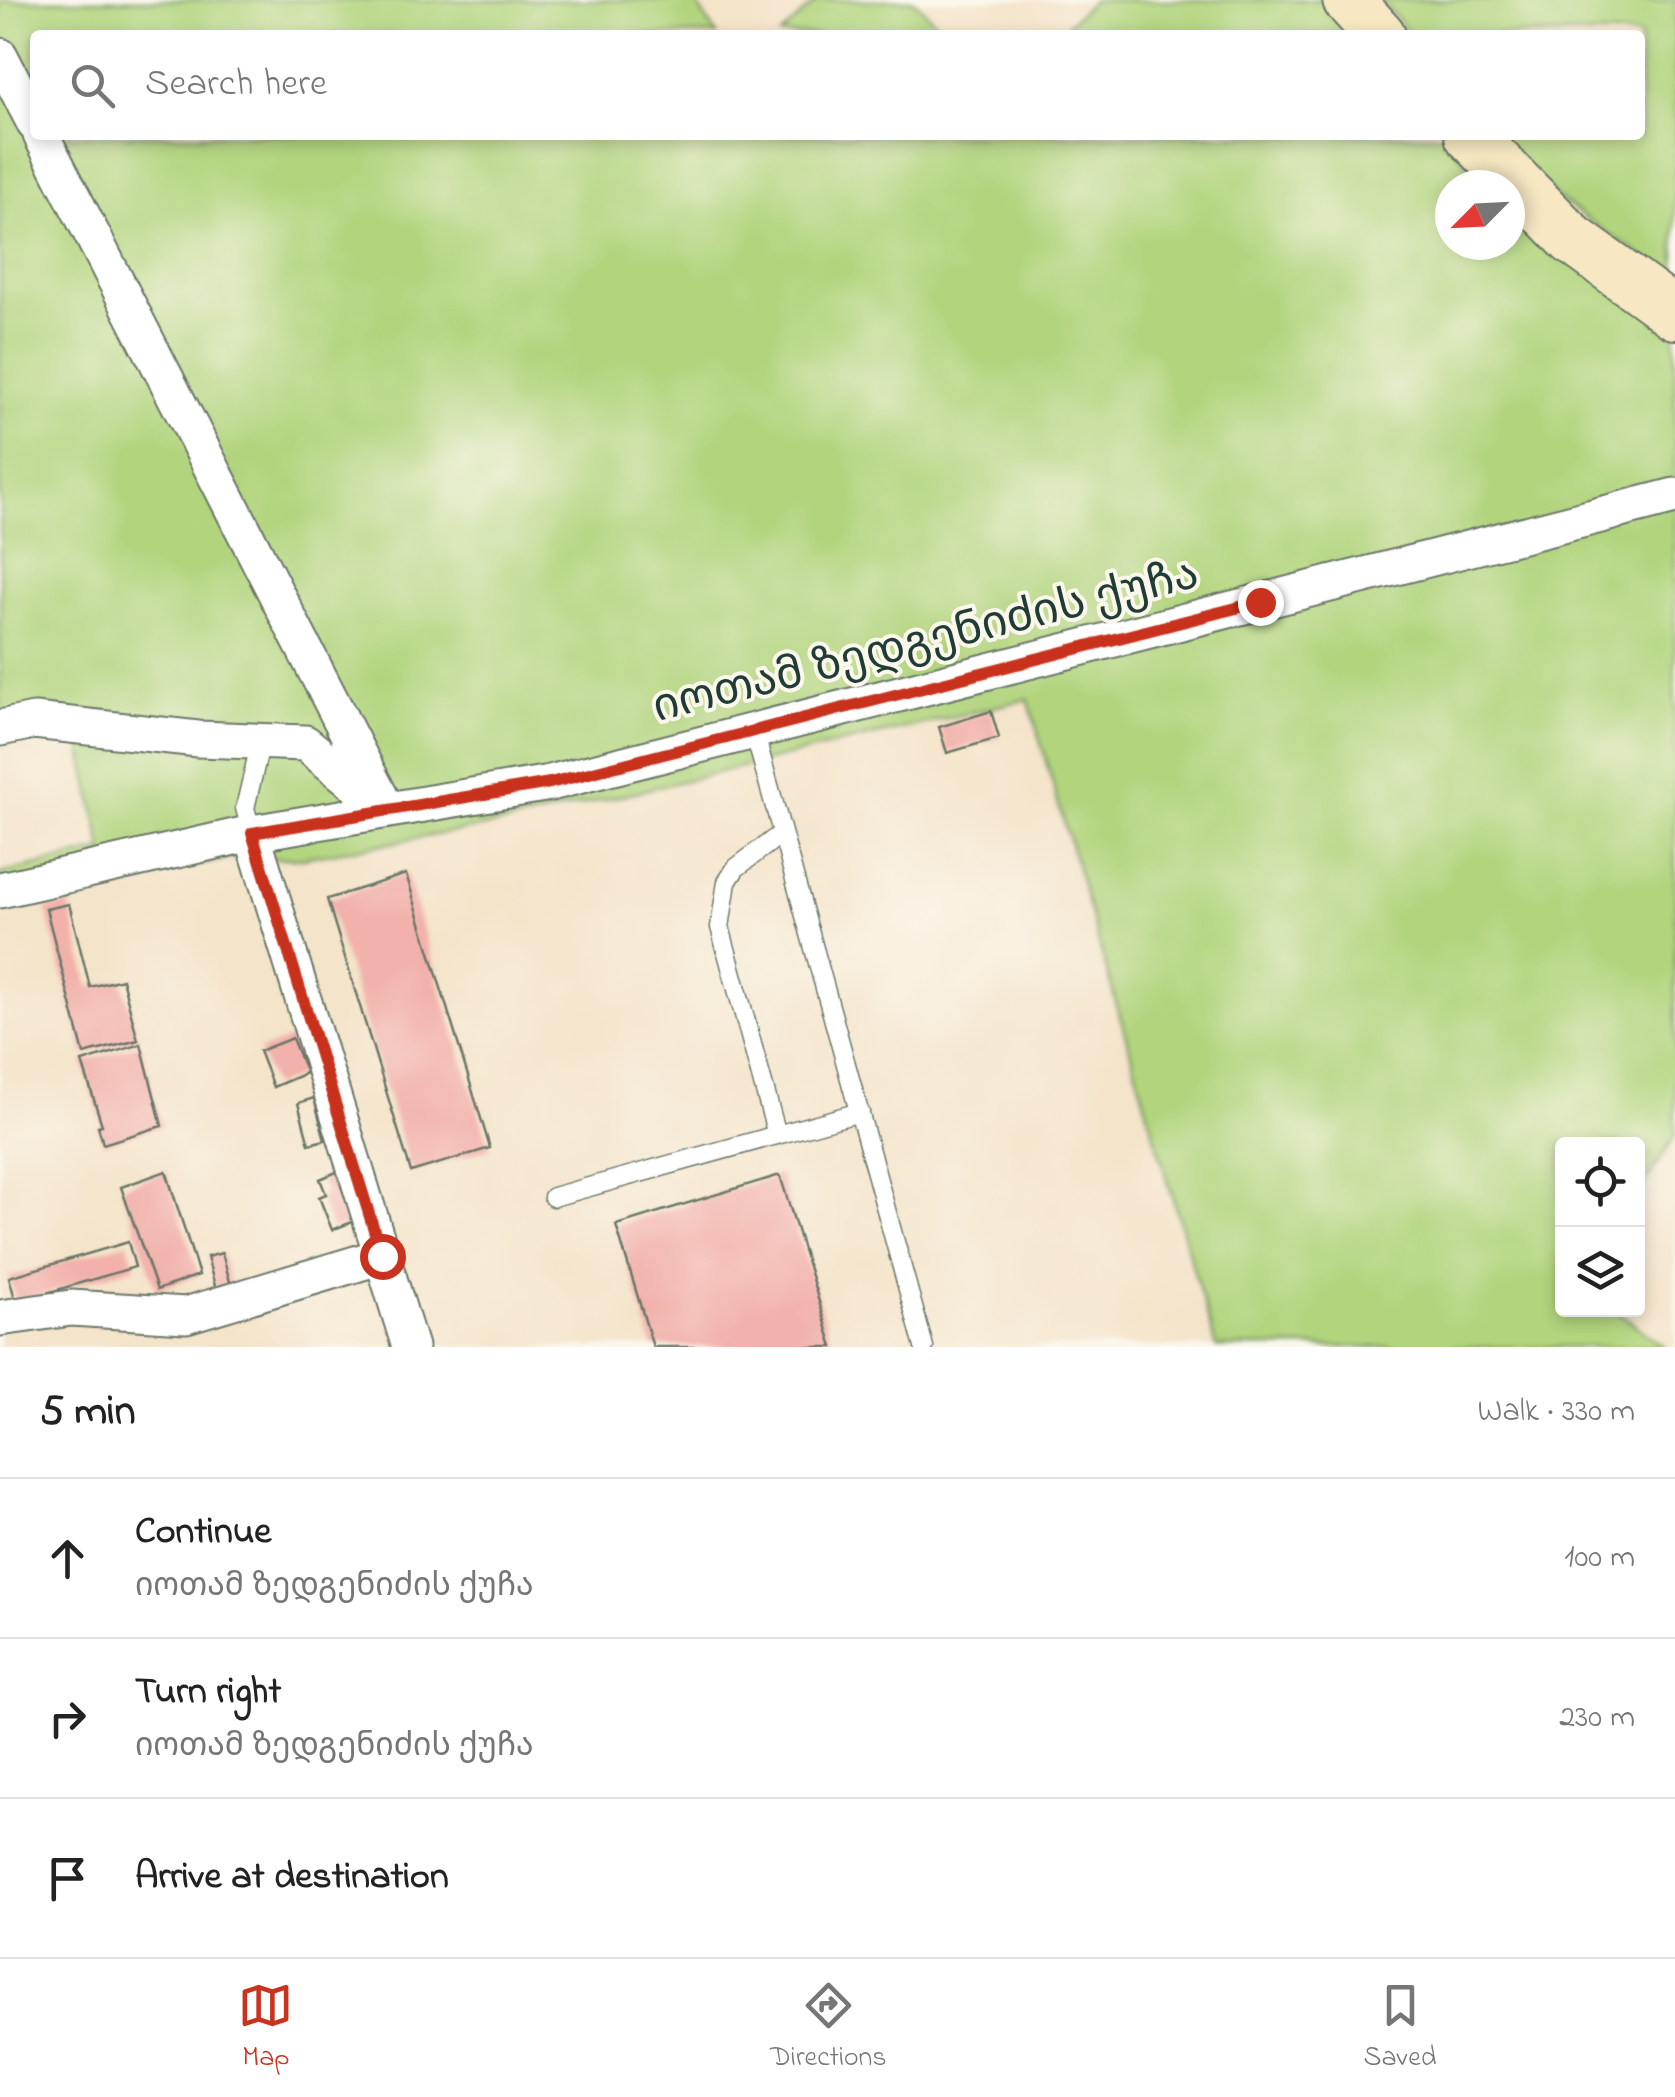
<!DOCTYPE html>
<meta charset="utf-8">
<style>
body{margin:0;font-family:"Indie Flower","Noto Sans Georgian",sans-serif;background:#f6f6f6;color:#222}
.controls{position:absolute;right:30px;bottom:30px;display:grid;overflow:hidden;border-radius:10px;box-shadow:0 5px 15px #0003}
.controls button{width:90px;height:90px;display:grid;place-items:center;padding:0;border:0;border-bottom:2px solid #e0e0e0;background:#fff;color:#222;font:50px sans-serif}
.compass{position:absolute;left:1435px;top:170px;width:90px;height:90px;border-radius:50%;background:#fff;box-shadow:0 5px 15px #0003;rotate:246deg}
.stop{position:absolute;width:30px;height:30px;margin:-22px;border:8px solid #c8321e;border-radius:50%;background:#fff}
.stop.end{background:#c8321e;border-color:#fff;box-shadow:0 2px 10px #0008}
.list{margin:0;padding:0;list-style:none}
h2{display:flex;justify-content:space-between;align-items:center;height:130px;margin:0;padding:0 40px;font-size:42px}
h2 small{font-size:32px;font-weight:400;color:#767676}
.list li{display:grid;grid-template-columns:65px 1fr auto;gap:30px;align-items:center;box-sizing:border-box;height:160px;padding:0 40px;border-top:2px solid #e0e0e0}
.list b{display:block;font-size:38px;white-space:nowrap}
.list p{margin:0;font-size:32px;white-space:nowrap;color:#767676}
.list em{font-size:32px;font-style:normal;color:#767676}
.icon{flex:none;width:55px;height:55px;fill:none;stroke:currentColor;stroke-width:2;stroke-linecap:round;stroke-linejoin:round}
.map{position:relative;flex:none;width:1675px;height:1347px;overflow:hidden}
.search{position:absolute;background:#fff;box-shadow:0 5px 15px #0003;left:30px;right:30px;top:30px;height:110px;display:flex;align-items:center;gap:25px;box-sizing:border-box;padding:0 35px;border-radius:10px;color:#767676;font-size:38px}
.sheet{height:610px;background:#fff}
nav{display:flex;justify-content:space-around;align-items:center;box-sizing:border-box;height:140px;border-top:2px solid #e0e0e0;background:#fff;font-size:28px;color:#767676}
nav a{display:grid;justify-items:center;gap:5px}
nav .on{color:#c8321e}
.map>svg:first-child{display:block}
.green{fill:#b1d47d;stroke:#688858;stroke-width:2.5}
.building{fill:#f2b1ab}
.lines{fill:none;stroke-linecap:round;stroke-linejoin:round}
.lane-casing{stroke:#6a7768;stroke-width:21}
.street-casing{stroke:#6a7768;stroke-width:39}
.secondary-casing{stroke:#6a7768;stroke-width:54}
.lane{stroke:#fff;stroke-width:18}
.street{stroke:#fff;stroke-width:35}
.secondary{stroke:#f7e8c3;stroke-width:50}
.route{stroke:#c8321e;stroke-width:12}
.labels{text-anchor:middle;stroke-width:8;stroke-linejoin:round;paint-order:stroke}
.street-label{font-size:45px;fill:#1f3d34;stroke:#fbf7ec}
</style>
<div class="map">
<svg width="1675" height="1347" viewBox="0 0 1675 1347">
<rect width="100%" height="100%" fill="#fbf7ec"/>
<filter id="ink" filterUnits="userSpaceOnUse"><feTurbulence type="fractalNoise" baseFrequency=".01" numOctaves="2"/><feDisplacementMap in="SourceGraphic" scale="20" xChannelSelector="R" yChannelSelector="G"/><feConvolveMatrix kernelMatrix="1 2 1 2 8 2 1 2 1" color-interpolation-filters="sRGB"/></filter>
<filter id="wash" filterUnits="userSpaceOnUse"><feTurbulence type="fractalNoise" baseFrequency=".0048" numOctaves="4" result="noise"/><feDisplacementMap in="SourceGraphic" scale="40" xChannelSelector="R" yChannelSelector="G"/><feGaussianBlur stdDeviation="2.25" result="paint"/><feColorMatrix in="noise" values="0 0 0 0 0 0 0 0 0 0 0 0 0 0 0 0 0 1.4 0 .05"/><feComposite in="paint" operator="in"/></filter>
<g filter="url(#wash)">
<rect width="100%" height="100%" fill="#f4e4ca"/>
<!-- green -->
<path class="green" d="M0 0H694L717 35H35V135H1442L1486 185H1450V245H1510V211L1532 236 1675 326V1136L1638 1194V1144H1562V1310H1616L1664 1347H1216L1028 699 506 823 302 858H231L0 909V874L103 850 81 746 36 734 0 743Z
M818 0H914L948 35H780Z
M1093 0H1321L1352 35H1056Z
M1380 0H1675V277C1611 235 1541 195 1493 135H1640V35H1411Z"/>
<g id="blocks">
<!-- building -->
<path class="building" d="M991 711 999 738 947 753 939 727Z
M406 874 490 1148 411 1172 327 899Z
M69 904 90 987 122 979 138 1040 84 1054 46 909Z
M292 1038 306 1073 273 1087 259 1051Z
M141 1044 162 1126 103 1144 98 1126 102 1125 82 1062Z
M314 1098 325 1140 309 1144 298 1103Z
M166 1171 199 1275 157 1290 121 1187Z
M339 1171 345 1185 341 1186 355 1221 332 1230 319 1197 326 1194 320 1179Z
M780 1175 833 1347H653L616 1225Z
M128 1242 135 1267 16 1302 9 1277Z
M222 1253 232 1289 217 1293 207 1257Z"/>
</g>
</g>
<g filter="url(#ink)">
<use href="#blocks" fill-opacity="0" stroke="#6a7768" stroke-width="2.5"/>
<g class="lines">
<!-- lane casing -->
<g class="lane-casing">
<path id="lane" d="M754 731 924 1347
M252 833 245 808 261 741
M777 1135 720 927 727 882 736 868 782 833
M553 1197 860 1112"/>
</g>
<!-- street casing -->
<g class="street-casing">
<path id="street" d="M0 56 35 124
M41 135 387 810
M0 728 34 721 198 739 305 743 377 801
M252 833 410 1347
M0 890 252 833 550 783 1675 496
M0 1318 71 1308 186 1315 382 1256"/>
</g>
<!-- secondary casing -->
<g class="secondary-casing">
<path id="secondary" d="M1348 0 1380 35
M1470 135 1572 239 1675 314"/>
</g>
<!-- lane -->
<use href="#lane" class="lane"/>
<!-- street -->
<use href="#street" class="street"/>
<!-- secondary -->
<use href="#secondary" class="secondary"/>
</g>
</g>
<g class="lines" filter="url(#ink)">
<!-- route -->
<path class="route" d="M382 1256 252 833 550 783 1260 602"/>
</g>
<g class="labels">
<!-- street labels -->
<g class="street-label">
<text transform="translate(925 638) rotate(-14)" y="16">იოთამ ზედგენიძის ქუჩა</text>
</g>
</g>
</svg>
<div class="controls">
<button><svg class="icon" aria-label="locate" viewBox="0 0 24 24"><circle cx="12" cy="12" r="6"/><path d="M12 2v4M12 18v4M2 12h4M18 12h4"/></svg></button>
<button><svg class="icon" aria-label="layers" viewBox="0 0 24 24"><path d="M12 4l9 5-9 5-9-5zM3 14l9 5 9-5"/></svg></button>
</div>
<svg class="compass" viewBox="-18 -18 36 36"><path d="M0-13l5 13h-10z" fill="#e53935"/><path d="M0 13l5-13h-10z" fill="#767676"/></svg>
<div class="stop" style="left:382px;top:1256px"></div>
<div class="stop end" style="left:1260px;top:602px"></div>
<div class="search"><svg class="icon" aria-label="search" viewBox="0 0 24 24"><circle cx="10" cy="10" r="6"/><path d="M15 15l6 6"/></svg>Search here</div>
</div>
<section class="sheet">
<h2>5 min<small>Walk · 330 m</small></h2>
<ul class="list">
<li><svg class="icon" aria-label="ahead" viewBox="0 0 24 24"><path d="M12 20V5M6 11l6-6 6 6"/></svg><div><b>Continue</b><p>იოთამ ზედგენიძის ქუჩა</p></div><em>100 m</em></li>
<li><svg class="icon" aria-label="right" viewBox="0 0 24 24"><path d="M7 20v-9h11M14 6l5 5-5 5"/></svg><div><b>Turn right</b><p>იოთამ ზედგენიძის ქუჩა</p></div><em>230 m</em></li>
<li><svg class="icon" aria-label="arrive" viewBox="0 0 24 24"><path d="M6 21V4h12l-3 4 3 4H6"/></svg><div><b>Arrive at destination</b></div></li>
</ul>
</section>
<nav>
<a class="on"><svg class="icon" aria-label="map" viewBox="0 0 24 24"><path d="M3 6l6-2 6 2 6-2v14l-6 2-6-2-6 2zM9 4v14M15 6v14"/></svg>Map</a>
<a><svg class="icon" aria-label="directions" viewBox="0 0 24 24"><path d="M12 3l9 9-9 9-9-9zM9 14v-3h6M13 9l2 2-2 2"/></svg>Directions</a>
<a><svg class="icon" aria-label="saved" viewBox="0 0 24 24"><path d="M7 4h10v16l-5-4-5 4z"/></svg>Saved</a>
</nav>
